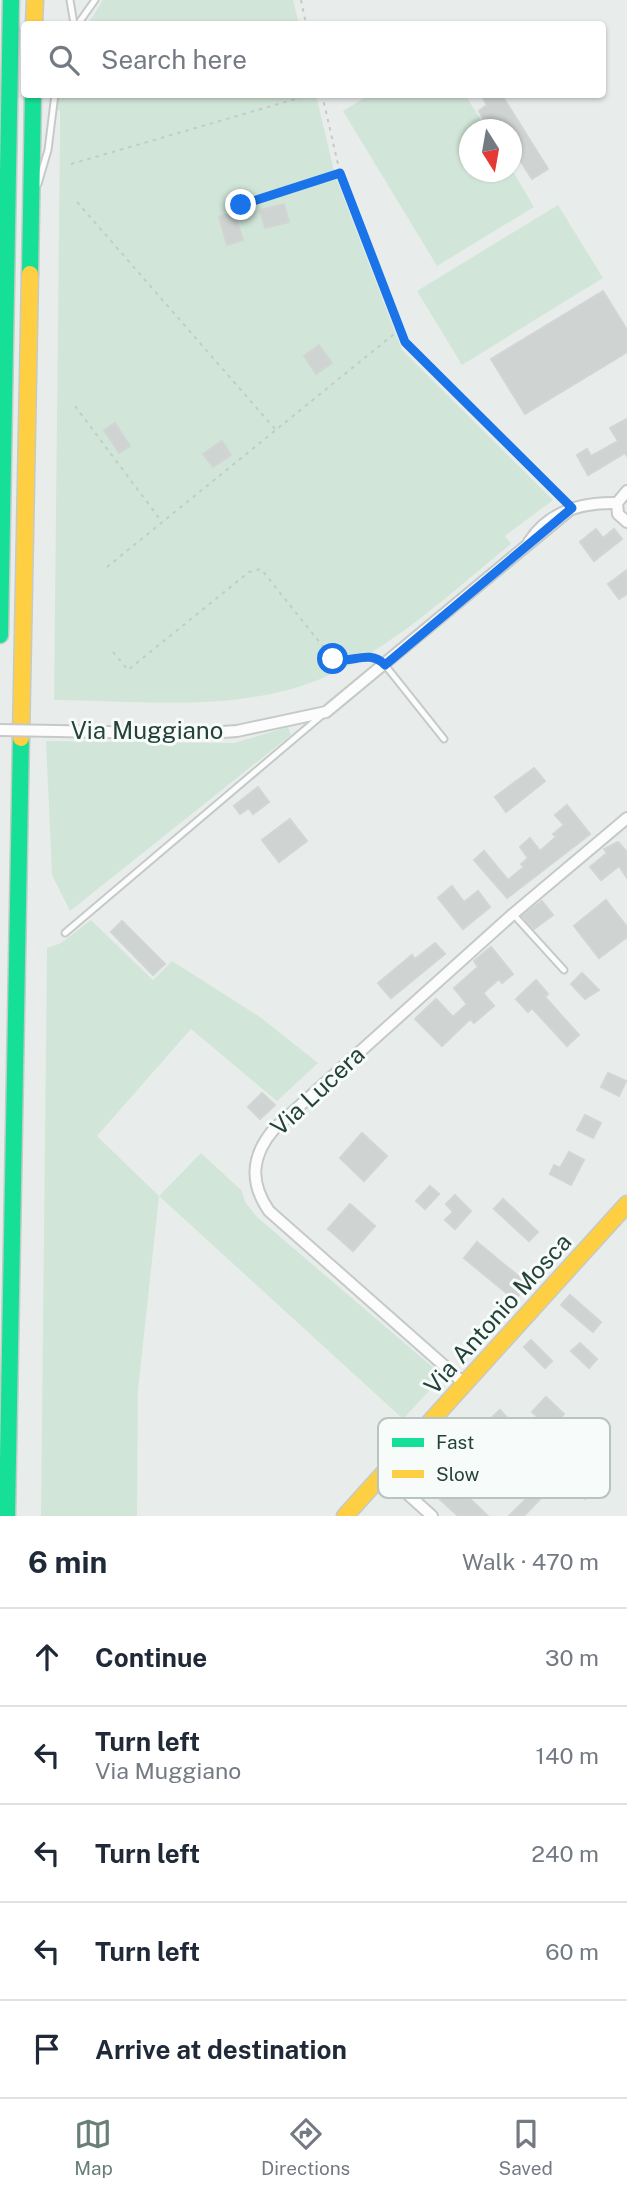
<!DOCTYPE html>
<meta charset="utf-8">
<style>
body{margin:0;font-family:"Public Sans",sans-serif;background:#f2f2f3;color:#1f2937}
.compass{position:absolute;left:459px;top:119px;width:63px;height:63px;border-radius:50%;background:#fff;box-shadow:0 2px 5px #0004;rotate:169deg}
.stop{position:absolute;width:21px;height:21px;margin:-16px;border:5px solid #1a73e8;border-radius:50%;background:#fff}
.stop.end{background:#1a73e8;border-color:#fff;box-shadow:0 2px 7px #0008}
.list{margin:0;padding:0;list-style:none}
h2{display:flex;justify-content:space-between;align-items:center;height:91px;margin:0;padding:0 28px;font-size:30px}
h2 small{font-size:23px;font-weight:400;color:#747a83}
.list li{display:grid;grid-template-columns:46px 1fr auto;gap:21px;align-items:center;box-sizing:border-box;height:98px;padding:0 28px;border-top:2px solid #e0e1e3}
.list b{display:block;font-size:26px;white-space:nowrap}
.list p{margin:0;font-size:23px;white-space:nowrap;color:#747a83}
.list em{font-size:23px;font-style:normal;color:#747a83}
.icon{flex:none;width:38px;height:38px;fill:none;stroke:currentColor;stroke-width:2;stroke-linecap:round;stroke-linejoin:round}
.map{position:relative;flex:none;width:627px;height:1516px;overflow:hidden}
.search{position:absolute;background:#fff;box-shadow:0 2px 5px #0004;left:21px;right:21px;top:21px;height:77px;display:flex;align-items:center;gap:18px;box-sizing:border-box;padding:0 24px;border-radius:7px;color:#747a83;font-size:26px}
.sheet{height:581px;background:#fff}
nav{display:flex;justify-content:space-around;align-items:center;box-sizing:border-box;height:98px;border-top:2px solid #e0e1e3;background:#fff;font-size:19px;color:#747a83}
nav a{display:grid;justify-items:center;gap:4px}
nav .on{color:#697e78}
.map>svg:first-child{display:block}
.green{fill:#d1e6d8}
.building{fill:#cfd4d2;stroke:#d1d6d4;stroke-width:2}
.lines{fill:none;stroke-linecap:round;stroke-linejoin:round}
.lane-casing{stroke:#c5cac8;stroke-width:9}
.street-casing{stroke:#c5cac8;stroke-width:14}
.fast-casing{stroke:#c3cbc8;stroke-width:19}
.slow-casing{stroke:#c3cbc8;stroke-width:19}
.path{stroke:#c3ccca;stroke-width:2;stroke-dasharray:3.5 5;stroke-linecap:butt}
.lane{stroke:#fcfcfc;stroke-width:5}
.street{stroke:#fcfcfc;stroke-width:10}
.fast{stroke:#16e098;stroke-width:16}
.slow{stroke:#ffcf43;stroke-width:16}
.street-bridge-casing{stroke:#c5cac8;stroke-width:14;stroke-linecap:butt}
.street-bridge{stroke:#fcfcfc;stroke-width:10}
.route{stroke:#1a73e8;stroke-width:9}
.labels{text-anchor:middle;stroke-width:6;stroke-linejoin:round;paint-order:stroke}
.street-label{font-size:24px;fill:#24423a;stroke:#f7fbf9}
.key{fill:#f7fbf9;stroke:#b8c4c0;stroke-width:2}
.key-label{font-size:19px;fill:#24423a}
</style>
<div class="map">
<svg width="627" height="1516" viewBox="0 0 627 1516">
<rect width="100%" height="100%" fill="#e8edeb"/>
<!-- green -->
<path class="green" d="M103 0H293L299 24H88Z
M60 95H316L335 175 402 350 553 500 505 536 511 544C455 589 400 642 334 673 249 714 145 701 54 700L60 134V110H56Z
M369 95H465L487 129 470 130V172L512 170 534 207 437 266 343 111Z
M558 205 603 278 462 365 417 291Z
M288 727 291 735 70 911 52 875 46 741 234 743Z
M91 920 153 980 172 961 260 1017 318 1063 277 1101 191 1029 97 1136 159 1196 201 1153 242 1191 245 1202 257 1217 443 1376 403 1419 159 1196 138 1390 137 1516H41L47 948 61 943Z"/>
<!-- building -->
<path class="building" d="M481 94H501L548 169 532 179 512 148V130H490L479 111 487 105Z
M284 204 289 222 265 228 260 210Z
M234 212 243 240 227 245 219 217Z
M603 291 627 330V352L525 414 491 359Z
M319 345 332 363 316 374 304 356Z
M627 419V456L625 453 588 475 577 455 587 449 591 456 618 441 610 428Z
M115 423 130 446 119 453 104 430Z
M222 441 231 455 213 467 203 454Z
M596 529 603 538 614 529 622 539 594 561 580 542Z
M627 570V594L619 599 608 584Z
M534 768 545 781 506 812 495 797Z
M258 787 269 802 253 814 249 808 240 814 234 806Z
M567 805 590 834 507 898 474 860 484 851 508 880 524 867 521 864 528 858 520 847 530 838 540 851 556 837 553 834 564 825 555 815Z
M290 819 307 841 279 862 262 840Z
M618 842 627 852V878L619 866 601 880 590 867 607 853 604 849Z
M452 886 464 902 478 891 490 907 463 929 438 898Z
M606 900 627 927V937L599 958 574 926Z
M542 901 553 915 534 929 522 916Z
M122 921 165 964 153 975 111 932Z
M435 943 445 954 391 998 378 983 412 955 415 959Z
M491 947 513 974 502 983 499 979 483 993 494 1006 474 1023 470 1019 442 1046 415 1019 436 999 453 1017 467 1004 454 988 478 967 474 961Z
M582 973 599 990 585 999 571 984Z
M536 980 548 994 545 997 579 1035 567 1046 532 1008 528 1012 516 999Z
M608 1073 626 1081 619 1096 601 1087Z
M262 1093 275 1105 260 1119 248 1107Z
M585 1115 601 1123 593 1138 577 1130Z
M362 1133 387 1156 364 1181 340 1158Z
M569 1152 584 1160 571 1185 550 1174 554 1165 560 1168Z
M430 1186 439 1194 425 1209 416 1201Z
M455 1195 471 1211 455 1229 445 1220 453 1212 446 1204Z
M503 1199 538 1232 529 1241 494 1209Z
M350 1204 375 1226 353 1251 328 1229Z
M477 1242 528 1284 515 1300 464 1258Z
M570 1295 601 1322 593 1332 561 1305Z
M531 1340 552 1361 545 1368 524 1347Z
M580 1343 597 1359 589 1368 571 1351Z
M546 1397 564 1414 557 1422 553 1418 547 1426 532 1412Z
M500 1410 517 1428 520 1426 530 1436 503 1461 541 1498 524 1516H509L528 1497 457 1429 463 1423 474 1434Z
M449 1447 464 1461 448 1478 488 1516H458L418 1479Z
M583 1463 594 1473 586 1481 595 1490 585 1499 566 1481Z"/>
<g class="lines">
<!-- lane casing -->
<g class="lane-casing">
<path id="lane" d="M70 0 74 24
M78 24 95 0
M38 184 48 150 55 94
M385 665 444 739
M513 914 564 970
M65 933 321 716"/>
</g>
<!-- street casing -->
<g class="street-casing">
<path id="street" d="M617 503 618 514 627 522
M617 503 627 491
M529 542C549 511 581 502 617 503
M57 731 194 734 237 731 326 712 572 508
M466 1385 269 1211C249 1182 251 1156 274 1129L513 914 627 818
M383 1472 432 1516"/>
</g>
<!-- fast casing -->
<g class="fast-casing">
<path id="fast" d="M30 274 33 94
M0 635 11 0
M7 1516 21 738"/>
</g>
<!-- slow casing -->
<g class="slow-casing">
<path id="slow" d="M34 24 35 0
M21 738 30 274
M345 1516 627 1204"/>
</g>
<!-- path -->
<path class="path" d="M301 0 306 24
M322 94 340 173 405 342 563 500
M71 164 313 94
M77 202 275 429
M241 205 339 173
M75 406 162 522
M107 567 399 330
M113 652 128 670 249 572 261 569 333 659C345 664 358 654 372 658"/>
<!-- lane -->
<use href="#lane" class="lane"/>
<!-- street -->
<use href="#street" class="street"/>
<!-- fast -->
<use href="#fast" class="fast"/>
<!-- slow -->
<use href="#slow" class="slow"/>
<!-- street-bridge casing -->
<g class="street-bridge-casing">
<path id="street-bridge" d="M0 730 57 731"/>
</g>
<!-- street-bridge -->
<use href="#street-bridge" class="street-bridge"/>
</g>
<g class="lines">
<!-- route -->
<path class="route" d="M241 205 340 173 405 342 572 508 385 665C369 648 350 665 333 659"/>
</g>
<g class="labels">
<!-- street labels -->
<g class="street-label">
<text x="147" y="739">Via Muggiano</text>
<text transform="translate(318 1091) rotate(-43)" y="8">Via Lucera</text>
<text transform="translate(498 1314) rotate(-48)" y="8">Via Antonio Mosca</text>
</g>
</g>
<!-- legend -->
<rect x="378" y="1418" width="232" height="80" rx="10" class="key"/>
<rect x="392" y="1438" width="32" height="9" fill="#16e098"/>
<rect x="392" y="1470" width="32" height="8" fill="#ffcf43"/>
<g class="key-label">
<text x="436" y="1449">Fast</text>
<text x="436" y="1481">Slow</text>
</g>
</svg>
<svg class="compass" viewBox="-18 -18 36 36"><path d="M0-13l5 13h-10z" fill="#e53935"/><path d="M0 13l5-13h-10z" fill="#747a83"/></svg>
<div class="stop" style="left:333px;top:659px"></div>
<div class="stop end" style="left:241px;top:205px"></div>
<div class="search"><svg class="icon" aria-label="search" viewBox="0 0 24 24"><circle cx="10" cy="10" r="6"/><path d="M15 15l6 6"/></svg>Search here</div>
</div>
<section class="sheet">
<h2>6 min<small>Walk · 470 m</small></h2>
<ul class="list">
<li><svg class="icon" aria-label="ahead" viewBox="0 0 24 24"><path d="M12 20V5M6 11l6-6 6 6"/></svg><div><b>Continue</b></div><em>30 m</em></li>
<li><svg class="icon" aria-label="left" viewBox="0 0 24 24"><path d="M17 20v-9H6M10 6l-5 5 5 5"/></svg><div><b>Turn left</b><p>Via Muggiano</p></div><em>140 m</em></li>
<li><svg class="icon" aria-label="left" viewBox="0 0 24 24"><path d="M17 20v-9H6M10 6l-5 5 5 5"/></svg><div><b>Turn left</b></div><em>240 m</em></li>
<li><svg class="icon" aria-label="left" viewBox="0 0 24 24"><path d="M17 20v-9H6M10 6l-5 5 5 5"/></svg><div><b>Turn left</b></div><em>60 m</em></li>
<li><svg class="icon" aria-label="arrive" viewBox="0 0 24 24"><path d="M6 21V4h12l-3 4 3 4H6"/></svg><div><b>Arrive at destination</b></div></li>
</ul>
</section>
<nav>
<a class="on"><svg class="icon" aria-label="map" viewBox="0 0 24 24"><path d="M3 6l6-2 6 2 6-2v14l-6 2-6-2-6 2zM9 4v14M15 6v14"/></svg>Map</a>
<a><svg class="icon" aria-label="directions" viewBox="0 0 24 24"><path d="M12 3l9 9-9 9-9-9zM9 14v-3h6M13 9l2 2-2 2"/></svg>Directions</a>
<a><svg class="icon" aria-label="saved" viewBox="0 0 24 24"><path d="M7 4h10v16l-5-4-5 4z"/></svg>Saved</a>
</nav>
